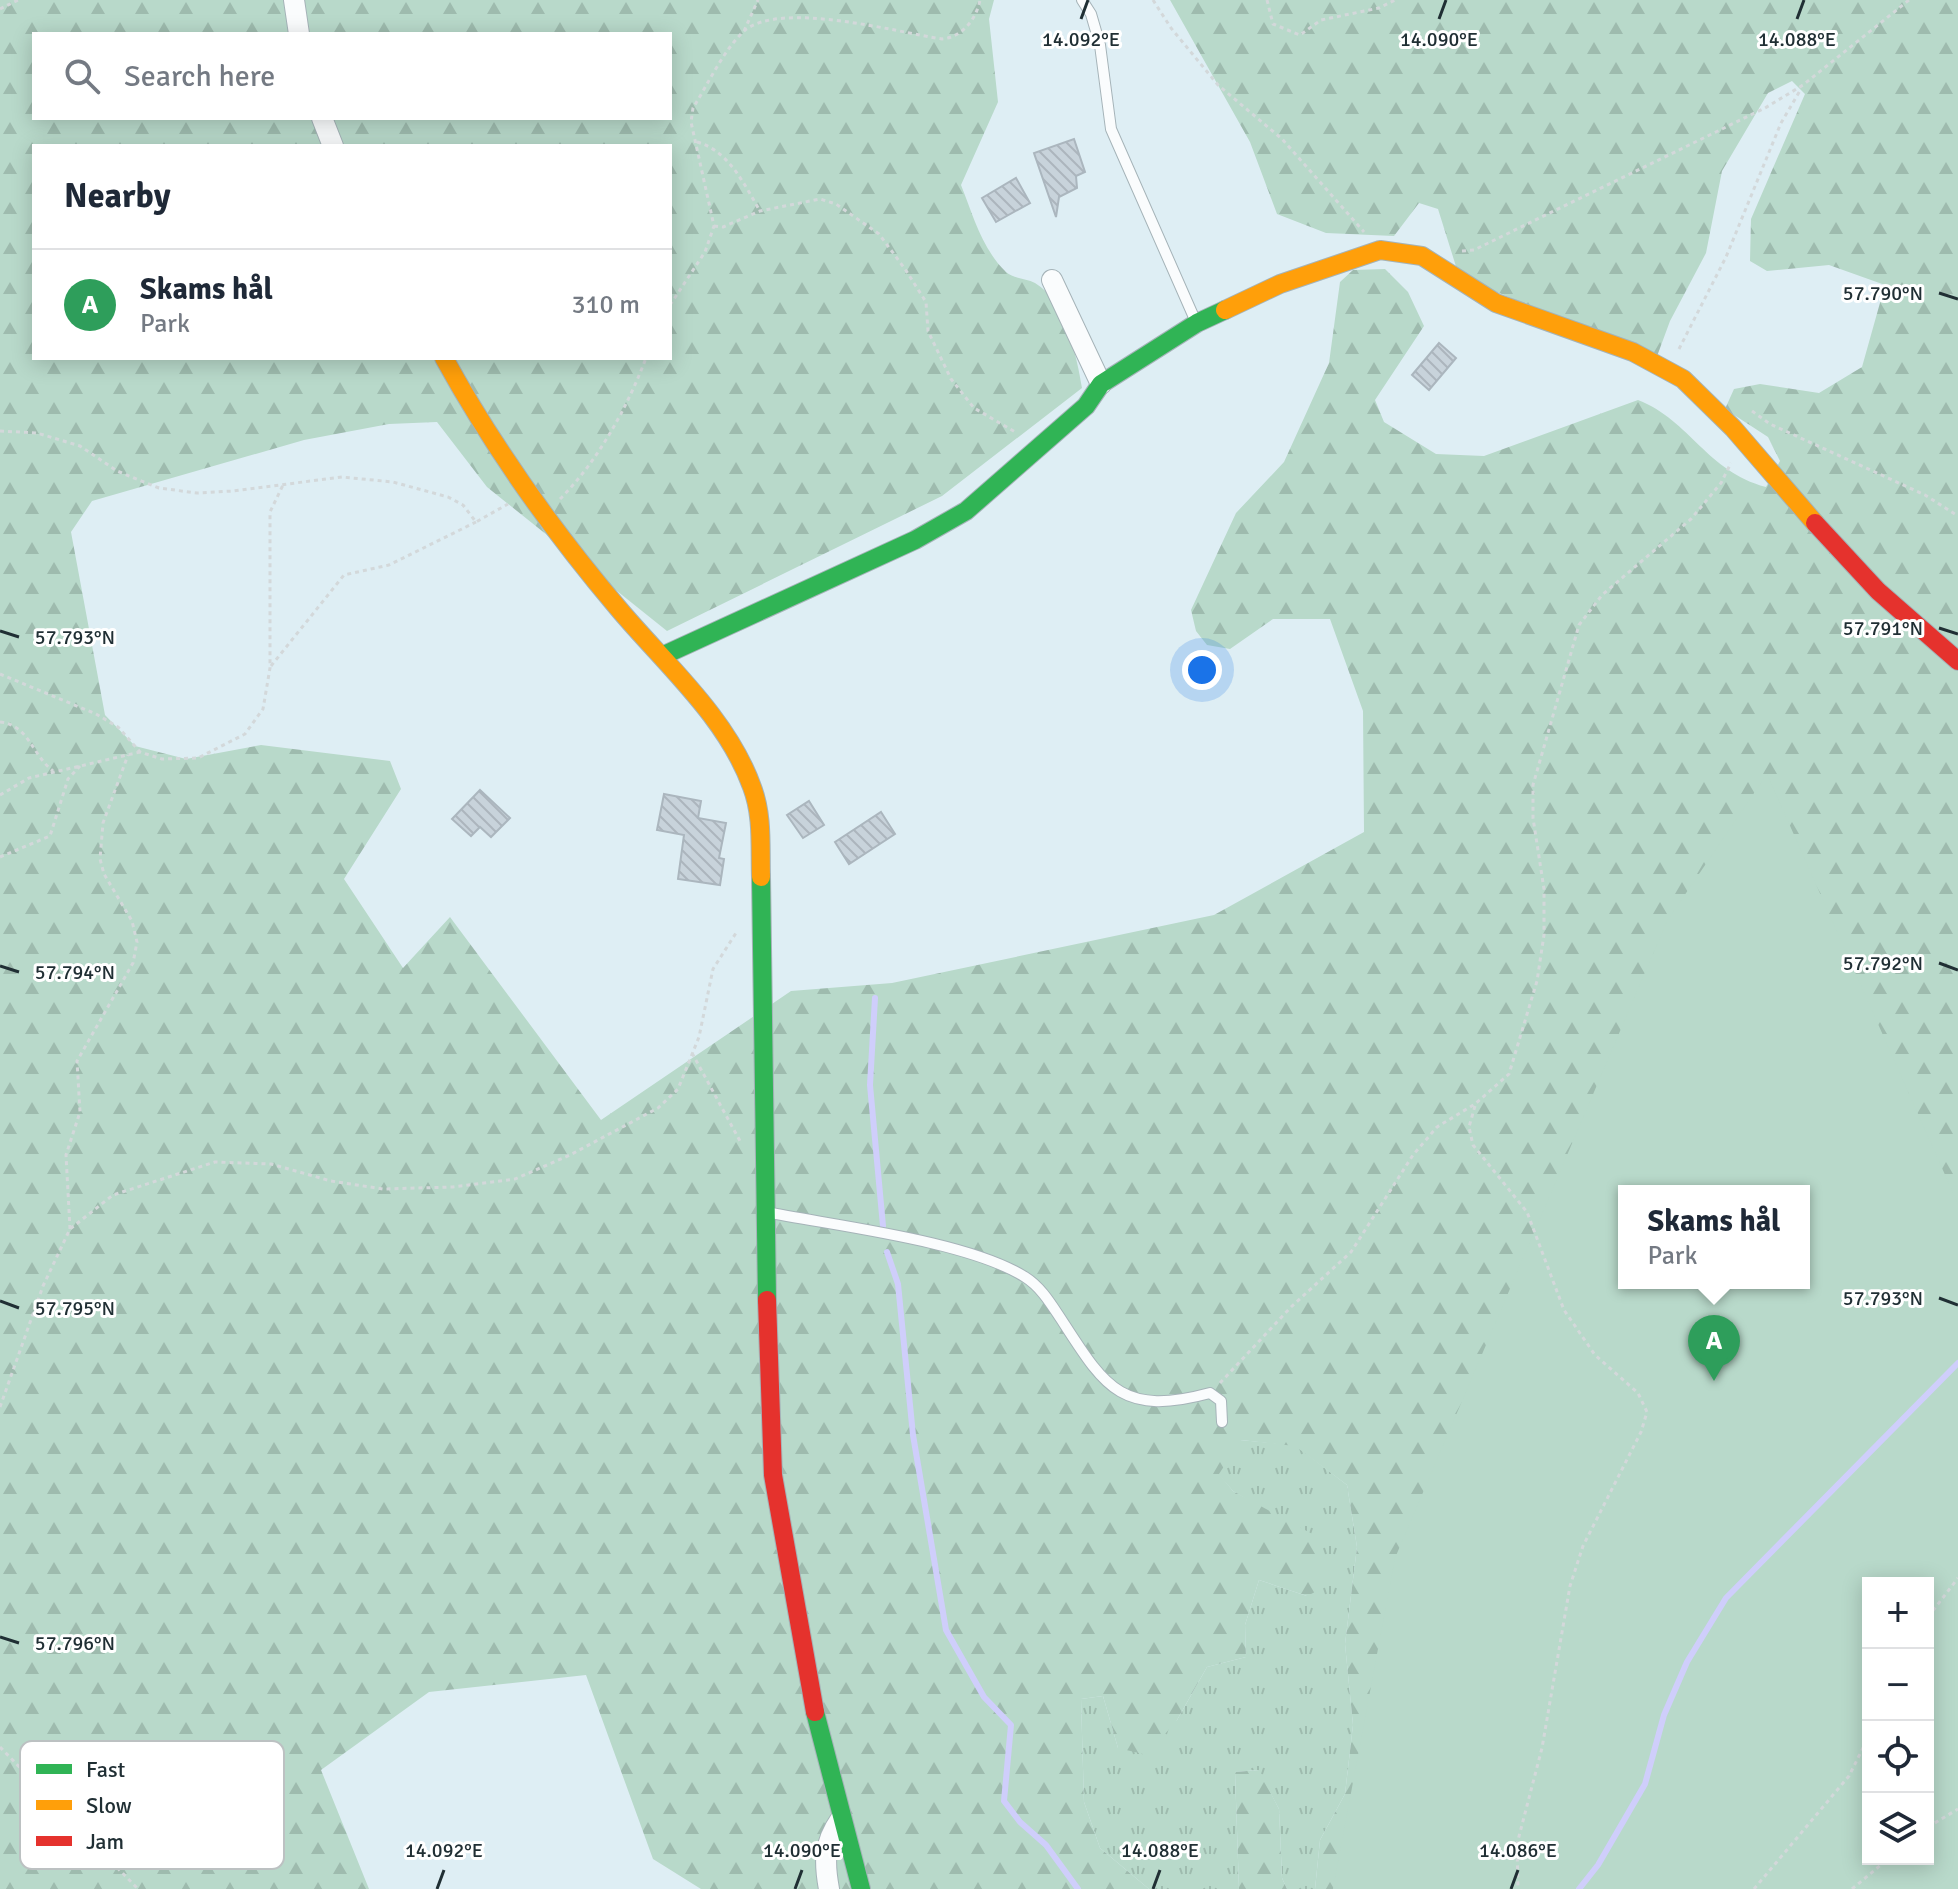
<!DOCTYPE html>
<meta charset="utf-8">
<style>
body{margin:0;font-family:Signika,sans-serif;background:#f6f6f7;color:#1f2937}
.controls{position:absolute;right:24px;bottom:24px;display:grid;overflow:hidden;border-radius:0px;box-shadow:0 4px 20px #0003}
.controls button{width:72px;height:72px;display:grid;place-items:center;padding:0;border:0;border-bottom:2px solid #e0e1e3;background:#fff;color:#1f2937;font:40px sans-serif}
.you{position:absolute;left:1202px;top:670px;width:28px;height:28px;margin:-20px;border:6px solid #fff;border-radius:50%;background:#1a73e8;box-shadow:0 0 0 12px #1a73e833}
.badge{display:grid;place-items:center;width:52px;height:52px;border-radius:50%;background:#d93025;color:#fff;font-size:26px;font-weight:700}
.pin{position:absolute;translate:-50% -66px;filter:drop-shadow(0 2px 4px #0008)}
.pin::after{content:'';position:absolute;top:42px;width:28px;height:24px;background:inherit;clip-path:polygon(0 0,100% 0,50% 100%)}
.popup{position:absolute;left:1618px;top:1185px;width:192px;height:104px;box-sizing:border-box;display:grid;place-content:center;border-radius:0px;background:#fff;filter:drop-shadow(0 2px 6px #0005);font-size:26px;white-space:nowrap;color:#747a83}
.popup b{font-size:30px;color:#1f2937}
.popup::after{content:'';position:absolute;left:50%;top:100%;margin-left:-16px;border:16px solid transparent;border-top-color:#fff}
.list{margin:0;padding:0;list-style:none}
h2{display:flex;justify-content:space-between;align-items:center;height:104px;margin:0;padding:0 32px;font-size:34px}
h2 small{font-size:26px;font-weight:400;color:#747a83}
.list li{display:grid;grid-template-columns:52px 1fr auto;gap:24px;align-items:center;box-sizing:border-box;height:112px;padding:0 32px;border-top:2px solid #e0e1e3}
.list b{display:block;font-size:30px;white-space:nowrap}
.list p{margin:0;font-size:26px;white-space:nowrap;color:#747a83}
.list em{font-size:26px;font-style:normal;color:#747a83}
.icon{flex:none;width:44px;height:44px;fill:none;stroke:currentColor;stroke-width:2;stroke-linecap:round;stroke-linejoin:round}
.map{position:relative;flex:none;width:1958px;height:1889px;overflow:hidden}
.search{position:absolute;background:#fff;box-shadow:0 4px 20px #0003;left:32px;top:32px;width:640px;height:88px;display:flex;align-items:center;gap:20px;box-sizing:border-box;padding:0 28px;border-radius:0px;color:#747a83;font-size:30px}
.panel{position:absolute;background:#fff;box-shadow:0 4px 20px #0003;left:32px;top:144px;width:640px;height:216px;border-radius:0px}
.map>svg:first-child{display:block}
.grass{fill:url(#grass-tufts)}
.forest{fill:url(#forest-firs);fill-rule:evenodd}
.park{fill:#b8d9ca;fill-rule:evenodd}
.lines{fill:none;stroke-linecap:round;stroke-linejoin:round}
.stream{stroke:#cfcefb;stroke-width:6}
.building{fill:url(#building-back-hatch);stroke:#abb6be;stroke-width:2}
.lane-casing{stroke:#a5b3b8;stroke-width:12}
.street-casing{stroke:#a5b3b8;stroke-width:22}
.fast-casing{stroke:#a5b3b8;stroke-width:20}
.slow-casing{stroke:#a5b3b8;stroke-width:20}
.jam-casing{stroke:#a5b3b8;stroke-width:20}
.path{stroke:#d3d8da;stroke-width:3;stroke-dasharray:4 4;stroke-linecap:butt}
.lane{stroke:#fafcfd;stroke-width:10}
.street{stroke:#fafcfd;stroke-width:20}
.fast{stroke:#30b455;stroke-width:18}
.slow{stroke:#ff9f0a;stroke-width:18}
.jam{stroke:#e5322d;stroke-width:18}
.ticks{fill:none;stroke:#202f34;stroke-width:3}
.key{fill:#fff;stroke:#bcc1c2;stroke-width:2}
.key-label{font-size:22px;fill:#202f34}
.ticks-label{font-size:20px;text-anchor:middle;fill:#202f34;stroke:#fff;stroke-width:6;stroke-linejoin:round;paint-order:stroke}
</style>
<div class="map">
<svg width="1958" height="1889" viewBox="0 0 1958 1889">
<defs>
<pattern id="grass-tufts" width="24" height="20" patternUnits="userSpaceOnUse" patternTransform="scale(2)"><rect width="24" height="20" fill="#b8d9ca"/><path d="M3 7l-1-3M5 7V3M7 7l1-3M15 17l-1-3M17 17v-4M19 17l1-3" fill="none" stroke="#9ebbae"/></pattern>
<pattern id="forest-firs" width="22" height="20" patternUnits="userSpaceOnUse" patternTransform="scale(2)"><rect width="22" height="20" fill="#b8d9ca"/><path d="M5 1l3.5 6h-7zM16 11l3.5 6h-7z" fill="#9ebbae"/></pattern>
<pattern id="building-back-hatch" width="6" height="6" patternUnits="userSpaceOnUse" patternTransform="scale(2)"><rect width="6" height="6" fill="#c8d3db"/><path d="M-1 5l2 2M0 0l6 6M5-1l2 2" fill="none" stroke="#acb5bd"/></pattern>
</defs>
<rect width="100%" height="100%" fill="#deeef4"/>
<!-- grass -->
<path class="grass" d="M1240 1440 1295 1445 1347 1485 1357 1547 1345 1644 1353 1725 1345 1794 1320 1840 1315 1889H1287L1282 1878 1279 1809 1258 1770 1235 1772 1239 1889H1149L1100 1848 1084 1802 1081 1699 1103 1696 1118 1748 1177 1720 1207 1667 1246 1657 1245 1625 1259 1580 1307 1596 1266 1511 1233 1491 1218 1474Z"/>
<!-- forest -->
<path class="forest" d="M0 0H994L989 19 998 102 961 185C973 215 982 249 1006 272 1014 279 1026 278 1035 283 1065 300 1077 357 1082 388L942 496 667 631 487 487 437 422 389 424 304 440 92 501 71 532 105 715 135 746 186 759 261 745 390 761 401 789 344 879 403 968 450 917 601 1120 791 991 892 983 1214 915 1364 832 1363 711 1330 619H1273L1230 649 1207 645 1196 631 1191 610 1236 513 1284 462 1329 363 1340 282 1353 270 1385 269 1408 292 1424 326 1375 400 1384 422 1436 454 1484 456 1638 400C1691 421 1706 471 1766 487L1780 461 1768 437 1725 409 1734 389 1760 384 1819 393 1862 367 1885 285 1829 265 1767 271 1750 261 1751 219 1805 94 1792 81 1768 93 1722 171 1706 253 1670 321 1656 359 1459 276 1438 209 1419 203 1394 236 1326 233 1277 214 1250 142 1170 0H1958V1889H1315L1320 1840 1345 1794 1353 1725 1345 1644 1357 1547 1347 1485 1295 1446 1241 1440 1219 1474 1233 1491 1316 1536 1321 1589 1307 1596 1259 1580 1245 1625 1246 1657 1207 1667 1177 1720 1147 1755 1118 1748 1103 1696 1081 1699 1084 1802 1100 1848 1149 1889H701L653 1859 586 1675 429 1692 321 1770 369 1889H0ZM34 34H670V118H34ZM34 146H670V358H34ZM1624 1191H1804V1283H1624ZM1868 1583H1928V1859H1868Z
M1259 1770 1279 1809 1282 1878 1287 1889H1239L1235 1772Z"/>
<!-- park -->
<path class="park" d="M1767 774 1958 1204V1889H1333L1395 1558 1667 921ZM1624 1191H1804V1283H1624ZM1868 1583H1928V1859H1868Z"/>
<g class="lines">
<!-- stream -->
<path class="stream" d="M875 998 870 1085 883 1226
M887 1252 898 1284 913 1435 946 1630 984 1697 1011 1725 1004 1801 1020 1822 1046 1845 1078 1889
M1579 1889 1598 1865 1645 1784 1664 1715 1687 1662 1726 1598 1958 1363"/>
</g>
<!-- building -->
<path class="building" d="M1074 139 1085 172 1076 176 1077 188 1059 197 1056 217 1034 153Z
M1016 178 1030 203 996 222 982 198Z
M1439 343 1456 358 1429 390 1412 375Z
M480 790 510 818 491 837 480 827 471 836 452 819Z
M664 794 701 801 698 818 726 823 719 858 724 859 720 885 678 879 684 835 657 830Z
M809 801 824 825 803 838 787 815Z
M881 812 895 834 849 864 835 842Z"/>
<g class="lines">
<!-- lane casing -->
<g class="lane-casing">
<path id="lane" d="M1082 0 1091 14 1100 45 1111 129 1196 322
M766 1212C836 1226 968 1241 1025 1277 1041 1287 1051 1304 1061 1319 1105 1387 1121 1417 1210 1393L1221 1401 1222 1422"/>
</g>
<!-- street casing -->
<g class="street-casing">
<path id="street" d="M294 0 299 34
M322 118 333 146
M1052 280 1101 384
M829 1889C824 1862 824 1843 840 1820"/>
</g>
<!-- fast casing -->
<g class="fast-casing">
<path id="fast" d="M662 656 915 540 966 511 1086 406 1101 384 1197 323 1225 310
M761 877 767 1300
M815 1712 861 1889"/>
</g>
<!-- slow casing -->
<g class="slow-casing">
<path id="slow" d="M1225 310 1280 284 1380 250 1422 256 1496 303 1633 352 1683 379 1733 428 1815 523
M444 358C493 447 552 530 618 608 664 663 727 717 752 787 763 816 760 846 761 877"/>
</g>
<!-- jam casing -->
<g class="jam-casing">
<path id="jam" d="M1815 523 1878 591 1958 661
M767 1300 773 1475 815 1712"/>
</g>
<!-- path -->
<path class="path" d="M1153 0 1171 28 1218 85 1282 139 1364 232
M1267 0 1273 24 1300 35 1321 20 1379 8 1395 0
M0 9 18 0
M744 31 758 0
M697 142C729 151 744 184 760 211
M714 226 723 227 760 211 820 199 836 204 879 234 905 269 926 302 928 331 951 379 974 408 1017 433
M1462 251 1474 250 1765 108 1803 85 1909 0
M670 305 705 252 714 226 691 122 693 108C708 84 723 51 744 31 780 0 896 32 942 39 962 37 976 20 980 0
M1679 349 1726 257 1781 123 1801 89
M1752 411 1770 424 1925 495 1958 516
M0 431 37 433 80 446 117 471 159 488 197 493 233 491 342 477 393 482 448 497 463 505 476 522 508 504
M560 499C598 461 627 408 646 358
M271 666 344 575 389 565 476 522
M0 674 96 714 118 727 140 752 162 759 198 758 245 734 263 709 270 668V512L284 483
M0 722C29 725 32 755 53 771
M0 795 29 778 140 752
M0 857 50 836 68 779 80 766
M692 1053 740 1141
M1475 1106 1469 1127 1473 1145 1527 1212 1564 1310 1595 1355 1638 1393 1647 1412 1641 1432 1583 1546 1570 1586 1542 1748 1517 1844 1518 1889
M70 1229 66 1155 80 1112 77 1061 133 963 137 942 132 921 104 874 100 859 103 823 128 755
M1220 1383 1291 1307 1351 1252 1413 1155 1437 1127 1475 1104 1509 1074 1537 981 1544 935V889L1533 818V785L1579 625 1602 595 1691 519 1721 483 1731 463
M0 1407 43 1286 70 1229 113 1195 215 1162 271 1164 331 1181 383 1189 453 1187 515 1179 570 1155 658 1108 678 1089 699 1037 713 969 736 933
M1928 1617 1958 1578
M0 1747 138 1889
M1928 1827 1958 1809
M1754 1889 1849 1776 1868 1738
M1852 1889 1888 1859"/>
<!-- lane -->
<use href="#lane" class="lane"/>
<!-- street -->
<use href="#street" class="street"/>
<!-- fast -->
<use href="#fast" class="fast"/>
<!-- slow -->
<use href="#slow" class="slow"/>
<!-- jam -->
<use href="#jam" class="jam"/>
</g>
<!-- ticks -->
<path class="ticks" d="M1081 19 1088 0M1439 19 1446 0M1797 19 1804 0M1939 293 1958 299M1939 628 1958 634M0 631 19 637M1939 963 1958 970M0 966 19 972M1939 1298 1958 1305M0 1301 19 1308M0 1637 19 1643M437 1889 444 1870M795 1889 802 1870M1153 1889 1160 1870M1511 1889 1518 1870"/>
<!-- legend -->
<rect x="20" y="1741" width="264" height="128" rx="12" class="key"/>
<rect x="36" y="1764" width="36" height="10" fill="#30b455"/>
<rect x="36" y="1800" width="36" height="10" fill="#ff9f0a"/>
<rect x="36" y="1836" width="36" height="10" fill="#e5322d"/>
<g class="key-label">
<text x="86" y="1777">Fast</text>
<text x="86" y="1813">Slow</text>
<text x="86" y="1849">Jam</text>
</g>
<g class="ticks-label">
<text x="1081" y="46">14.092°E</text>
<text x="1439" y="46">14.090°E</text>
<text x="1797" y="46">14.088°E</text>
<text x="1883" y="300">57.790°N</text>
<text x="1883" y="635">57.791°N</text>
<text x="75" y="644">57.793°N</text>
<text x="1883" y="970">57.792°N</text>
<text x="75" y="979">57.794°N</text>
<text x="1883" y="1305">57.793°N</text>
<text x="75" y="1315">57.795°N</text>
<text x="75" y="1650">57.796°N</text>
<text x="444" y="1857">14.092°E</text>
<text x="802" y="1857">14.090°E</text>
<text x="1160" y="1857">14.088°E</text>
<text x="1518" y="1857">14.086°E</text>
</g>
</svg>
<div class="controls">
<button>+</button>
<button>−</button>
<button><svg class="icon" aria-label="locate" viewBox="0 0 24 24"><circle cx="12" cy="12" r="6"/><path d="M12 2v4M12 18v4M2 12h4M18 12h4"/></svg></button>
<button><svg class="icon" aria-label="layers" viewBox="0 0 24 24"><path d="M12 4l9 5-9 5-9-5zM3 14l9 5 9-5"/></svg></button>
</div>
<div class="you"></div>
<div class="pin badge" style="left:1714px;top:1381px;background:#2e9e5b">A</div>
<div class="popup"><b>Skams hål</b>Park</div>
<div class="search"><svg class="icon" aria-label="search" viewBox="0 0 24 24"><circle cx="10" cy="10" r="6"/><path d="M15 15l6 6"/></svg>Search here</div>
<section class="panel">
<h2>Nearby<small></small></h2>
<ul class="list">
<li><span class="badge" style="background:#2e9e5b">A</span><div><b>Skams hål</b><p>Park</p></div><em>310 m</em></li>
</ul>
</section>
</div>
